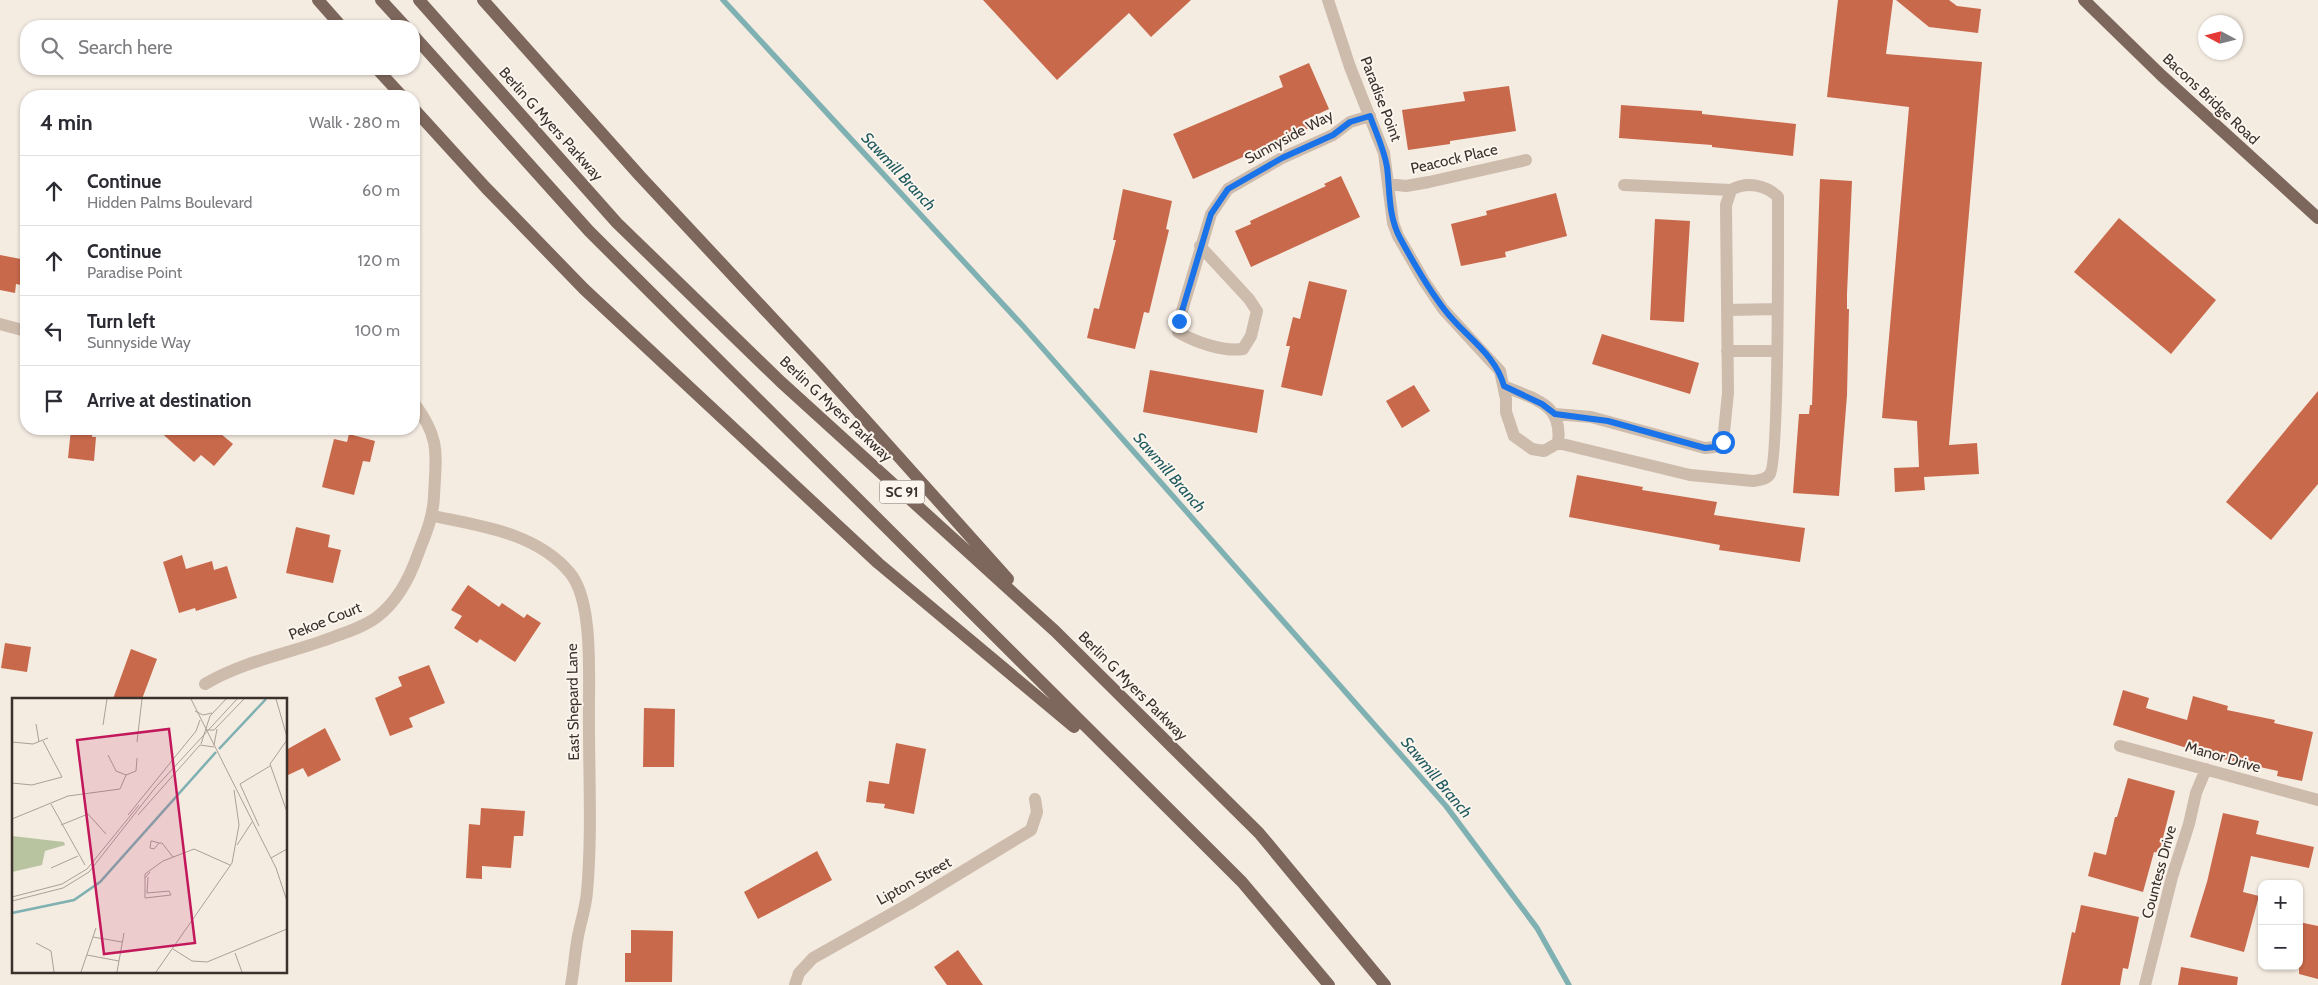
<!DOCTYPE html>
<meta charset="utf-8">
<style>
body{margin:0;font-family:Cabin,sans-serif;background:#f2f2f3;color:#2b2b33}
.controls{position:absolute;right:15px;bottom:15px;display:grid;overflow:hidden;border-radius:10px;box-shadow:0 1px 4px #0004}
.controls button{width:45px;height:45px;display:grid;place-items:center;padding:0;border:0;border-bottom:1px solid #e1e1e2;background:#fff;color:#2b2b33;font:25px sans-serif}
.compass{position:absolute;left:2198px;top:15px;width:45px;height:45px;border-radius:50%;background:#fff;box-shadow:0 1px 4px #0004;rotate:277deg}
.stop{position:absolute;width:15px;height:15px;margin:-11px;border:4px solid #1a73e8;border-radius:50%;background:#fff}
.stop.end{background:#1a73e8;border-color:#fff;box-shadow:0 1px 5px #0008}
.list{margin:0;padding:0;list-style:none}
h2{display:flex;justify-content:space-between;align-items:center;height:65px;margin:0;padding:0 20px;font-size:21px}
h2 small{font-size:16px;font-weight:400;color:#7c7c81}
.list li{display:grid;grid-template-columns:32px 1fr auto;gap:15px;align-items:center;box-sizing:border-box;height:70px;padding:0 20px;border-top:1px solid #e1e1e2}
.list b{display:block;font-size:19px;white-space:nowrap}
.list p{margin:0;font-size:16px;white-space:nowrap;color:#7c7c81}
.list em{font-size:16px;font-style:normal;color:#7c7c81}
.icon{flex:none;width:28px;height:28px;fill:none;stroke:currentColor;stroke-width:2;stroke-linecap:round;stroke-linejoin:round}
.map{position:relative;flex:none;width:2318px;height:985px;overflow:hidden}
.search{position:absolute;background:#fff;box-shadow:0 1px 4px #0004;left:20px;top:20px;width:400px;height:55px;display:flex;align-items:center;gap:12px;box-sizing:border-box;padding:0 18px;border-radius:20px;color:#7c7c81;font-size:19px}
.panel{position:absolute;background:#fff;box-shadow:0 1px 4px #0004;left:20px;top:90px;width:400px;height:345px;border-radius:20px}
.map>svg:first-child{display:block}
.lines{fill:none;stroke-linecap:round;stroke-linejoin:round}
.stream{stroke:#7fb0b2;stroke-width:5.5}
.building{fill:#c8694b}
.minor{stroke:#cdbbac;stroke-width:12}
.major{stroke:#7d675c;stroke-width:12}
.route{stroke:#1a73e8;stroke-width:6}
.labels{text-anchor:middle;stroke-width:4;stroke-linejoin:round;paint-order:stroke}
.shield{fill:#fbf5ee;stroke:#756b66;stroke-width:1}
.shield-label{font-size:14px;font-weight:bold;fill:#3b302b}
.street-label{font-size:15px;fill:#3b302b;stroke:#fbf5ee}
.water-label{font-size:16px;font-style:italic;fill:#1f5a5e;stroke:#fbf5ee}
.inset-river{fill:none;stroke:#7fb0b2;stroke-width:2.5}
.inset-road{fill:none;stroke:#aaa098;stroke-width:1}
.view{fill:#c2185b;fill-opacity:0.15;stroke:#c2185b;stroke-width:2.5}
.inset-edge{fill:none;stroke:#3b302b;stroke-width:2.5}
</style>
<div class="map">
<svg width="2318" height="985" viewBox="0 0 2318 985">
<rect width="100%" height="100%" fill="#f4ebe1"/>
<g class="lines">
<!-- stream -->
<path class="stream" d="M723 0 1023 326 1446 806 1537 928 1569 985"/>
</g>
<!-- building -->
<path class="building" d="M983 0H1191L1151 37 1129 13 1057 80Z
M1838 0H1893L1886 54 1982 62 1949 445 1977 443 1979 474 1924 477 1925 490 1895 492 1894 468 1919 467 1917 421 1882 418 1909 107 1827 97Z
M1896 0H1949L1957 6 1981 9 1978 33 1929 27Z
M1309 63 1329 109 1305 120 1309 128 1193 179 1173 134 1283 87 1279 76Z
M1509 86 1516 131 1450 141V144L1408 150 1402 110 1465 101 1463 92Z
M1621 105 1702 111V114L1796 124 1793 156 1712 147V145L1619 138Z
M1341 176 1360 217 1251 267 1235 231 1251 224 1250 221 1326 186 1324 184Z
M1820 179 1852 181 1847 294V309H1849L1847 395 1839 496 1793 493 1799 414H1809L1810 405H1812Z
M1123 189 1172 201 1166 229 1169 230 1149 313 1144 312 1135 349 1087 338 1094 308 1099 309 1116 240H1113Z
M1556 193 1567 236 1505 252 1506 257 1461 266 1451 224 1487 215 1486 211Z
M2119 218 2216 300 2171 354 2074 272Z
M1655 219 1690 221 1684 322 1650 320Z
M0 255 26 260V286L16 284 15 293 0 290Z
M1309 281 1347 290 1322 396 1281 387 1290 346H1286L1293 317 1300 319Z
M1602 334 1699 363 1690 394 1592 364Z
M1150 370 1264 390 1257 433 1143 412Z
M1414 385 1430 411 1402 428 1386 401Z
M2318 391V484L2271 540 2226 502Z
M71 429H93L92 437H96L94 461 68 458Z
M157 429H215L233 444 214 466 201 455 194 462Z
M349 434 375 441 370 462 363 461 354 495 322 487 334 439 347 442Z
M1577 475 1643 487 1642 490 1717 502 1714 515 1805 528 1800 562 1719 550 1720 545 1569 517Z
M296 527 330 535 328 547 341 550 333 583 286 573Z
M182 555 186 569 212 561 214 570 227 566 237 598 196 611 195 608 179 613 163 562Z
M468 585 499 607 502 603 524 618 527 614 541 623 515 662 480 639 477 643 454 628 462 616 451 610Z
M5 643 31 647 27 672 1 668Z
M131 649 157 659 142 699H113Z
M429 665 445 703 409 718 413 727 390 736 375 698 402 686 398 677Z
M2123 690 2149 698 2146 708 2187 720 2193 696 2228 706 2227 710 2275 720 2274 723 2313 732 2302 781 2277 776 2278 771 2219 758 2113 725Z
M644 708 675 709 674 767H643Z
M325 728 341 760 308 777 303 768 286 776V750Z
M896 743 926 749 914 814 884 808 885 804 866 802 869 781 889 784Z
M2128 778 2175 791 2159 853 2154 852 2143 892 2088 876 2094 852 2106 855 2115 817H2117Z
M481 808 525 811 523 836H514L511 868 482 866V879L466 878 469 824 480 825Z
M2223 813 2259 821 2256 834 2314 847 2309 868 2251 856 2243 892 2259 896 2244 952 2190 937 2207 882Z
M817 851 832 880 758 919 744 892Z
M2081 905 2139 917 2128 969 2123 968 2120 985H2061L2072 932 2075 933Z
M2299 922 2318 926V979L2299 974Z
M631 930 673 931 672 982H625V953H631Z
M958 950 983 985H947L934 967Z
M2181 967 2238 977 2237 985H2178Z"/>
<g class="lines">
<!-- minor -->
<path class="minor" d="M1328 0 1350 67 1384 153 1393 223 1398 236 1424 281 1443 309 1500 371 1506 399V412L1514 436 1532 449 1544 451 1558 443C1563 403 1535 400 1504 386
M1388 184 1406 186 1429 182 1526 160
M1624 185 1731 190
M1200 246 1249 299 1257 311 1251 336 1243 349C1223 352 1195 342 1178 332L1179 321 1211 214 1228 189 1282 158 1333 135 1350 122 1370 116
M1727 310 1777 309
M0 324 26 331
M1727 351H1776
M1555 414 1591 417 1705 448 1715 447 1723 442 1728 393 1726 205 1731 190C1747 181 1766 185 1778 197 1778 230 1779 463 1770 474 1766 480 1759 480 1753 481L1690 475 1558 443
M433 516C481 526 537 533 570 573 595 603 588 686 589 725 589 781 592 836 587 892 586 906 581 921 578 936 575 952 574 969 571 985
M205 684C245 660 293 653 336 636 350 631 365 626 377 617 398 601 410 577 418 554 426 533 433 518 434 496 436 454 441 439 414 403
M2120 746 2318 800
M795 985 799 973 813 958 909 904 1031 830 1037 812 1035 799
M2145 985 2172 877 2189 824 2196 793 2206 769"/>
<!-- major -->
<path class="major" d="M318 0 341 26
M381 0 405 26
M419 0 617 223 781 382 1055 631 1259 833 1385 985
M483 0 640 176 820 369 1008 579
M2084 0 2161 75 2318 218
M414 36 589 231 1242 882 1329 985
M377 69 402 96
M414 109 486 188 584 289 878 563 1074 727"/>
</g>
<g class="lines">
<!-- route -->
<path class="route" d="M1179 321 1211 214 1228 189 1282 158 1333 135 1350 122 1370 116C1376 133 1384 149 1387 167 1390 190 1388 216 1400 238 1413 262 1427 287 1444 309 1464 336 1495 353 1504 386L1542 404 1555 414 1608 421 1705 448 1715 447 1723 442"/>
</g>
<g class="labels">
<!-- shield labels -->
<rect class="shield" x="879.5" y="480.5" width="45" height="23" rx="4"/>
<g class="shield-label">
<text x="902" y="497">SC 91</text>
</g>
<!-- street labels -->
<g class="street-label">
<text transform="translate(1381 99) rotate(69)" y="5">Paradise Point</text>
<text transform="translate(2211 99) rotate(43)" y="5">Bacons Bridge Road</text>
<text transform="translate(551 124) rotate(48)" y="5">Berlin G Myers Parkway</text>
<text transform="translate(1289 137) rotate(-28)" y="5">Sunnyside Way</text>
<text transform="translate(1454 159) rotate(-13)" y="5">Peacock Place</text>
<text transform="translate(836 409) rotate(43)" y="5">Berlin G Myers Parkway</text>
<text transform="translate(325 621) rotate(-22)" y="5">Pekoe Court</text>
<text transform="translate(1133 686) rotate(45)" y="5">Berlin G Myers Parkway</text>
<text transform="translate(573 702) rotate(-91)" y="5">East Shepard Lane</text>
<text transform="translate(2223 757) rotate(16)" y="5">Manor Drive</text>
<text transform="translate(2159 872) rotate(-75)" y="5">Countess Drive</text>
<text transform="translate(914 881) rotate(-29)" y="5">Lipton Street</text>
</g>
<!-- water labels -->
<g class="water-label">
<text transform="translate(899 171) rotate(47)" y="6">Sawmill Branch</text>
<text transform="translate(1170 472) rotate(49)" y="6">Sawmill Branch</text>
<text transform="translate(1437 777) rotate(50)" y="6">Sawmill Branch</text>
</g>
</g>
<!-- overview -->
<g transform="translate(12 698)">
<rect width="275" height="275" fill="#f4ebe1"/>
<path d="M0 138 52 144 53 147 33 153 30 167 0 174Z" fill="#b8c4a0"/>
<path class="inset-river" d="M207 51 254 1M0 215 62 202 88 184 204 54"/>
<path class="inset-road" d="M179 1 264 170 275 203M264 1 275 39M183 13 191 17 200 15M24 26 27 44M91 27 95 1M194 32H202L232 1M275 42 258 66 275 114M0 44 21 46 36 40M125 44 130 1M189 46 198 18 214 1M202 47 205 31M96 57 104 73 114 77 124 73 125 60M0 85 20 87 50 79 31 43M39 106 73 167M116 117 184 33 188 22M126 117 188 47 202 49M0 121 56 98 108 91 114 77M49 127 76 116 94 136M247 128 228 86 258 68M147 145 142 151 138 150 139 143H140L147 145H150L161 159M225 147 240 124M259 160 275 151M39 170 66 158M138 174 133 180V176L151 163 182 151 218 167M133 180V200L159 197 157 193 135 195 136 179M0 199 50 186 75 171 127 107M0 203 51 190 77 174 143 90 225 1M81 239 110 244M24 245 39 253 42 274M161 251 180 263 195 264 275 231M223 255 230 274M75 257 107 263M69 274 84 230M105 274 112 235M144 274 220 165 227 127 222 92"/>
<path class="view" d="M157 31 183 245 92 256 65 42Z"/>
<rect width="275" height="275" class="inset-edge"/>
</g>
</svg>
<div class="controls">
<button>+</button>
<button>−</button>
</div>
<svg class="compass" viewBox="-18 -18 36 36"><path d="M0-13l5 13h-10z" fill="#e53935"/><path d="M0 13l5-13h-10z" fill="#7c7c81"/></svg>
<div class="stop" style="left:1723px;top:442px"></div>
<div class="stop end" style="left:1179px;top:321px"></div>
<div class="search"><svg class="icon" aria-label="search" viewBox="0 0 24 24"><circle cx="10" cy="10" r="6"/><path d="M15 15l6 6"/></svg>Search here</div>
<section class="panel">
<h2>4 min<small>Walk · 280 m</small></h2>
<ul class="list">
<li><svg class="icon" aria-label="ahead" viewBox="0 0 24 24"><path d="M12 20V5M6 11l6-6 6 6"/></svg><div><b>Continue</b><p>Hidden Palms Boulevard</p></div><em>60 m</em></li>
<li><svg class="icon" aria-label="ahead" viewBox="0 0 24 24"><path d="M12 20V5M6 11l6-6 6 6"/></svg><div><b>Continue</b><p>Paradise Point</p></div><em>120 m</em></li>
<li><svg class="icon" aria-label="left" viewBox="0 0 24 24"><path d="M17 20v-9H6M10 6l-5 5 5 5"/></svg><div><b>Turn left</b><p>Sunnyside Way</p></div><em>100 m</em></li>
<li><svg class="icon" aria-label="arrive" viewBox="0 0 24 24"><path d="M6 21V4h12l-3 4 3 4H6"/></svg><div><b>Arrive at destination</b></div></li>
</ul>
</section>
</div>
